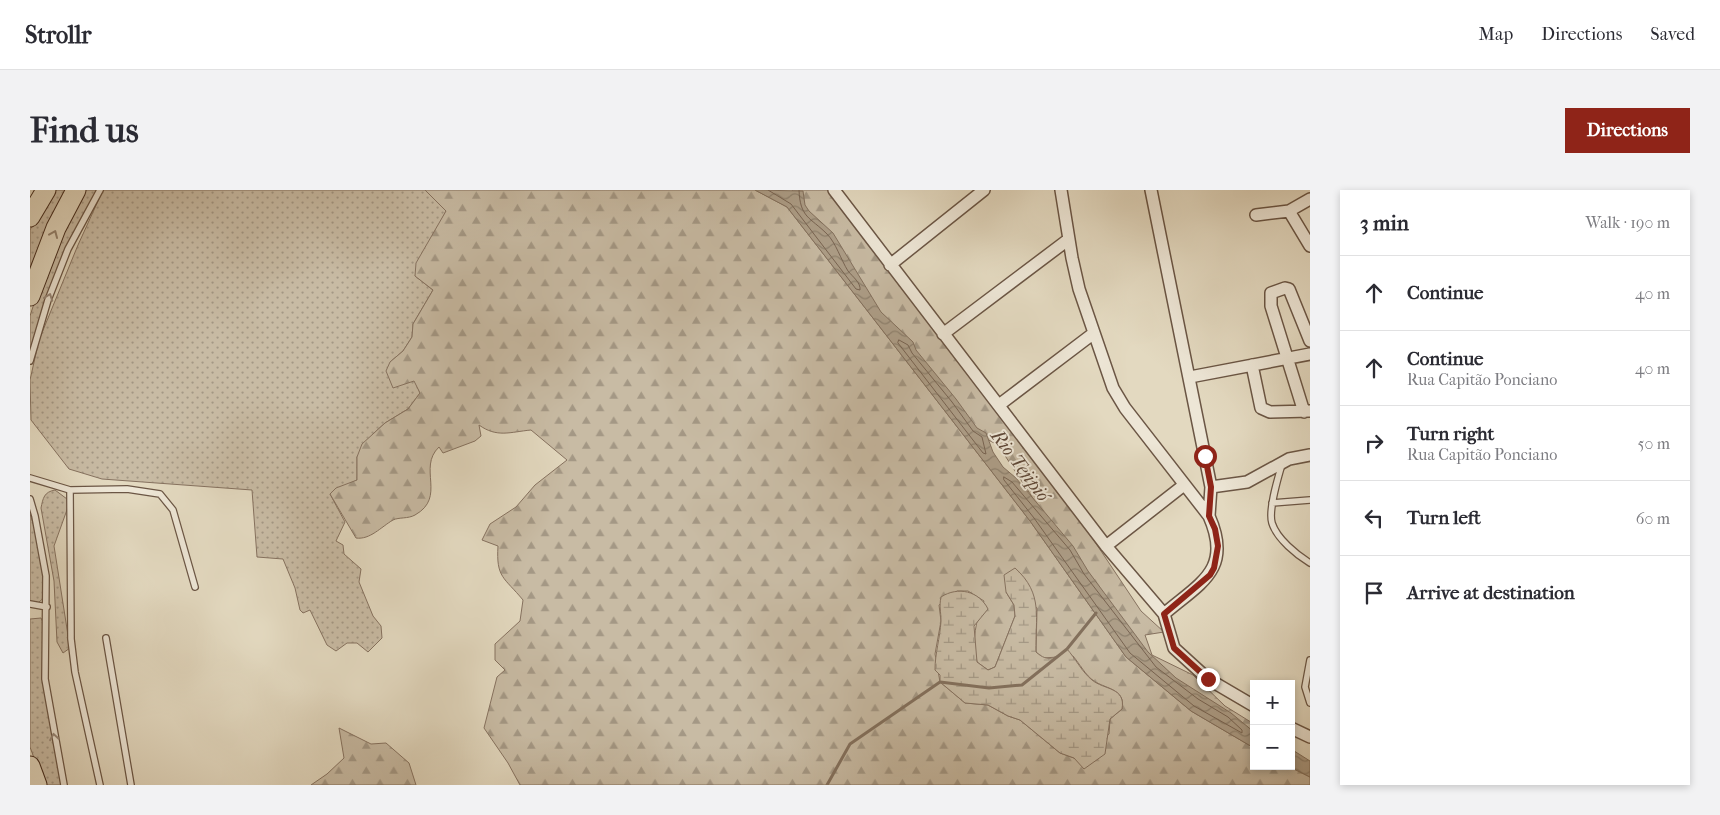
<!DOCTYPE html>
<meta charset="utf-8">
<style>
body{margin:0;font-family:"IM FELL French Canon",serif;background:#f2f2f3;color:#2b2b33}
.controls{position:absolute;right:15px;bottom:15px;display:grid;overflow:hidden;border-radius:0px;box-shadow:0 2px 8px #0003}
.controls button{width:45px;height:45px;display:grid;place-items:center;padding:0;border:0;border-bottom:1px solid #e1e1e2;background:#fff;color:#2b2b33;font:25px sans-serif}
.stop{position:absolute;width:15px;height:15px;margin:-11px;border:4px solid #8f2418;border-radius:50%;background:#fff}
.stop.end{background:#8f2418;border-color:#fff;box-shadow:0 1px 5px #0008}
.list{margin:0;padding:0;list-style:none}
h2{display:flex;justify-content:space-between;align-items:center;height:65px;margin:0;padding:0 20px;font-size:21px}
h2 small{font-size:16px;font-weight:400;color:#7c7c81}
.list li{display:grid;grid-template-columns:32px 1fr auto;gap:15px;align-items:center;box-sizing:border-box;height:75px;padding:0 20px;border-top:1px solid #e1e1e2}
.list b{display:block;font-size:19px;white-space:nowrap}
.list p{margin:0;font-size:16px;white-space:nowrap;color:#7c7c81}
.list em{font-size:16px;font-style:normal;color:#7c7c81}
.icon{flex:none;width:28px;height:28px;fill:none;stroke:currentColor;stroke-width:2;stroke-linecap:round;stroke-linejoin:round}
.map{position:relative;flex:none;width:1280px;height:595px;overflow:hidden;border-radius:0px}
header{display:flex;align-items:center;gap:30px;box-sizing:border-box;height:70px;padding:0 25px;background:#fff;border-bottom:1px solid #e1e1e2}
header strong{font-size:24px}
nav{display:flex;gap:28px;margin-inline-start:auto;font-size:18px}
.intro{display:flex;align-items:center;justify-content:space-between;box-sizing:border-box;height:120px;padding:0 30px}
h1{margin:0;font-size:35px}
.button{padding:12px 22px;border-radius:0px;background:#8f2418;color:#fff;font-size:18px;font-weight:700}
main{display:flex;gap:30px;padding:0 30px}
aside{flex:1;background:#fff;border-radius:0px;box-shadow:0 2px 8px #0003}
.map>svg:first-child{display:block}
.green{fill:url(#green-dots);stroke:#867260}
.forest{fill:url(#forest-firs);stroke:#867260;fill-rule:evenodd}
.wetland{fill:url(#wetland-marsh);stroke:#867260}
.water{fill:url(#water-waves);stroke:#83705d}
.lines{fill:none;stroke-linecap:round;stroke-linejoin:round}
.shore{stroke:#786452;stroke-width:1}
.stream{stroke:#83705d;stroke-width:3}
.service-casing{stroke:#6b5645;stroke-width:8}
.minor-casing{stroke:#6b5645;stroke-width:14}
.trunk-casing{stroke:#432a1c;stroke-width:21}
.service{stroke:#ede6d6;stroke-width:5.5}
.minor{stroke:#ede6d6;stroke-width:11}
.trunk{stroke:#e3d9c0;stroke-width:19}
.oneway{stroke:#93826e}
.oneway2{stroke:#988879}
.route{stroke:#8f2418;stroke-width:6}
.labels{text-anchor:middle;stroke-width:4;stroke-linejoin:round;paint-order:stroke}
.water-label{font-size:19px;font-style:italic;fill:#5e4737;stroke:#ede6d6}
</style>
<header>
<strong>Strollr</strong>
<nav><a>Map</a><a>Directions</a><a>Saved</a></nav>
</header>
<div class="intro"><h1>Find us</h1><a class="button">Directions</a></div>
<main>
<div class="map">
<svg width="1280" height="595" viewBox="0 0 1280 595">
<defs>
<pattern id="green-dots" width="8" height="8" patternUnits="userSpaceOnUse" patternTransform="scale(1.25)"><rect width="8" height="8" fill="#c8bba4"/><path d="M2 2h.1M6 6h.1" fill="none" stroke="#a49885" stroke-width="1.8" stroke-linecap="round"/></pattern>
<pattern id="forest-firs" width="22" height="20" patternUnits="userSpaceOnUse" patternTransform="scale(1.25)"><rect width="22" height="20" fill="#c8bba4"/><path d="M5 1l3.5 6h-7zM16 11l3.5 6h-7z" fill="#a49885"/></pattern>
<pattern id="wetland-marsh" width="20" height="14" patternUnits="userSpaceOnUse" patternTransform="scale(1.25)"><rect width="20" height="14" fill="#c8bba4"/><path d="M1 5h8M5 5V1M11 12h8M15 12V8" fill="none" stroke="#a49885"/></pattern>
<pattern id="water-waves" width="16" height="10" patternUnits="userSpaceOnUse" patternTransform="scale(1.25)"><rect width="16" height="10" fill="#ad9e88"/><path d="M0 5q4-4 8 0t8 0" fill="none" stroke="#8e816e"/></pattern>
</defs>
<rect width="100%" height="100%" fill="#e3d9c0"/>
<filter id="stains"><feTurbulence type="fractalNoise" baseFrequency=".004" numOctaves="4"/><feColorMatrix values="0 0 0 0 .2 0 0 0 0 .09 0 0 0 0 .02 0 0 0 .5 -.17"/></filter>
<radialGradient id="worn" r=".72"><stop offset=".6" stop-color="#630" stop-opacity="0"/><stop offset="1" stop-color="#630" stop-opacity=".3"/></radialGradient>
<!-- green -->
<path class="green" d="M20 0H41L0 96V40Z
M53 0H67L38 59 0 161V126L10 95Z
M73 0H395L416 21 385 86 403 100 383 134 382 147 373 161 360 172 385 191 390 203 378 219 355 233 344 243 327 267V290L300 304 315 332 306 351 313 355 314 364 331 379 329 392 343 426 351 436 352 448 338 462 327 453H317L306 461 297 455 280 420 273 423 270 420 265 398 253 369 227 367 222 300 72 289 39 279 1 230 0 190 9 150 48 55Z
M25 300 37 309 38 317 24 356 40 458 33 463 27 452 24 391 11 318C13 308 14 302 25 300Z
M0 324C7 345 20 384 14 405 12 412 6 414 0 417Z
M11 428 16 439 18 491 36 595H14L0 557V429Z"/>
<!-- forest -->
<path class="forest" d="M395 0H725L757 17 1000 331 1096 467 1161 521 1224 558V576H1258L1280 587V595H490L478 573 454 538 467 487 475 480 465 470V454L490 431 493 410C474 387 466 388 468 356L452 350 460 334 486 317 505 295 537 270 501 240C480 242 467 248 449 235L451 246 445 251 413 263 409 257C387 278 417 307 385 325 378 329 369 327 363 330 351 337 340 350 326 348L300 304 306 298 327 290V267L332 254 355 233 378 219 390 203 384 191 363 198 356 181 360 172 373 161 382 147 383 134 403 100 385 86 386 73 416 21ZM927 401H938L954 411C945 434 942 447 947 472L958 480 965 477 985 426 984 415 976 402 1007 418 1006 462 1013 468 1043 466C1049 473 1056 486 1064 491 1076 499 1096 499 1092 519L1080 529 1079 544 1044 568 1030 563 990 530 978 526 958 515 935 513 910 492 905 464 911 431 909 415Z
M762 0H802L1055 337 1111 421 1134 442 1115 445 1122 465 1163 485 1195 516 1224 534V551L1153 505 1056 389 968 255 945 243 838 109Z
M309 538 341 554 356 553 379 573 386 595H281L297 584 314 568Z"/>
<!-- wetland -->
<path class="wetland" d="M985 378C1014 404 1005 428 1006 462 1018 473 1026 468 1037 459 1045 468 1052 482 1062 490 1074 500 1096 497 1092 519L1080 529 1075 564 1054 579 1044 568 1030 563 990 530 978 526 958 515 935 513 910 492V485L905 480C905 463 910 448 911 431 911 422 909 416 911 407 928 396 949 401 958 419L944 436 947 472 958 480 965 477 985 426 984 415 976 402 974 385Z"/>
<!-- water -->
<path class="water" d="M725 0 773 1 775 15 779 21 803 43 851 122 883 152 886 160 926 209 947 238 956 243 963 262 973 277 986 288 1043 356 1058 381 1118 462 1146 488 1201 523 1224 542V558L1161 521 1096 467 1000 331 757 17Z
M1261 559 1280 571V587L1258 576H1261Z"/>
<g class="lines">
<!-- shore -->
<path class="shore" d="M738 0 761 14 826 99 830 100C831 93 823 87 818 81 811 70 806 53 797 44 780 27 770 28 769 0
M869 150 878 155 882 163 922 212 943 241 952 247 956 264 953 263 868 153Z
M974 287 982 292 1040 360 1054 384 1126 477 1168 509 1198 527 1212 540V543L1164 516 1100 463 1004 328 974 290Z"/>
<!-- stream -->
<path class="stream" d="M797 595 820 554 910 492 959 498 992 495 1037 459 1066 423"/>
<!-- service casing -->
<g class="service-casing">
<path id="service" d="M0 171 18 110 38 59 70 0
M1252 274C1248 288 1238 320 1242 333 1247 349 1267 365 1280 373
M0 288 40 300 41 449 45 482 70 595
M40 300 97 299 130 304 143 320 165 397
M0 309 5 326 16 386 15 489 34 595
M1242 313 1280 310
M0 414 17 417
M76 448 101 595
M1280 470 1275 497 1280 513"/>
</g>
<!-- minor casing -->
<g class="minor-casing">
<path id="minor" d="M804 0 1076 356 1134 424 1144 458 1178 489 1224 516
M1031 0 1042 68 1049 99 1083 198 1095 218 1179 326C1203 380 1170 393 1134 424
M1121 0 1181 297 1179 326
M1259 21 1280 56
M1226 25 1259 21 1280 9
M860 75 954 0
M913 144 1039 49
M1222 175 1231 218 1240 222 1280 221
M1160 187 1280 164
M969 215 1064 143
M1274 222 1241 116V103L1255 98 1259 99 1280 151
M1181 297 1217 292 1259 269 1280 265
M1076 356 1154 295
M1261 538 1280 547"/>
</g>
<!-- trunk casing -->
<g class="trunk-casing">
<path id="trunk" d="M0 27 16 0
M0 106 26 38 46 0
M0 576 7 595"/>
</g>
<!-- service -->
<use href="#service" class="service"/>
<!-- minor -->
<use href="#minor" class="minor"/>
<!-- trunk -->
<use href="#trunk" class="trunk"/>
</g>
<!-- one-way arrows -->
<defs><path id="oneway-chevron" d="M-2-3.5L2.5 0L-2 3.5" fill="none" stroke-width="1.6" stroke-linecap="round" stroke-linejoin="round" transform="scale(1.25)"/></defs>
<use class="oneway" href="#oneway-chevron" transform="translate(24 44) rotate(-67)"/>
<g class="oneway2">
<use href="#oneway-chevron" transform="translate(19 107) rotate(-70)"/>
<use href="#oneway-chevron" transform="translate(24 547) rotate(-99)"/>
</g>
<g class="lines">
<!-- route -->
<path class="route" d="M1175 266 1181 297 1179 326 1185 339 1188 356 1184 378 1180 385 1134 424 1144 458 1178 489"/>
</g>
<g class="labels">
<!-- water labels -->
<g class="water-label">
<text transform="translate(991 275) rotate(53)" y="7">Rio Tejipió</text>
</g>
</g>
<rect width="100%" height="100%" filter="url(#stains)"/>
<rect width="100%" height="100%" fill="url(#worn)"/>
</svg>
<div class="controls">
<button>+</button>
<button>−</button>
</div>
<div class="stop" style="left:1175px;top:266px"></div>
<div class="stop end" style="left:1178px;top:489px"></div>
</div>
<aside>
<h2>3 min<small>Walk · 190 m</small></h2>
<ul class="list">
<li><svg class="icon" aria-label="ahead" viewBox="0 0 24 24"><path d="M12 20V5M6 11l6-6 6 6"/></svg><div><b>Continue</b></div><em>40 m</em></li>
<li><svg class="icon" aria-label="ahead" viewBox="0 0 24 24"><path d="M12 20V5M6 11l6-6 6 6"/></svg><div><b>Continue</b><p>Rua Capitão Ponciano</p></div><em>40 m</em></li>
<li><svg class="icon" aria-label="right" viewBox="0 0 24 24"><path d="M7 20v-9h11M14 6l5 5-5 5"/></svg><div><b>Turn right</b><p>Rua Capitão Ponciano</p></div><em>50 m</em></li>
<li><svg class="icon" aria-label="left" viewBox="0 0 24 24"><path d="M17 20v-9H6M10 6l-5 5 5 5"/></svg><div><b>Turn left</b></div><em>60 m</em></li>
<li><svg class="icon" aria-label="arrive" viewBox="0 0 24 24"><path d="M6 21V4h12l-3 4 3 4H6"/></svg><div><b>Arrive at destination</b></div></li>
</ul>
</aside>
</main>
